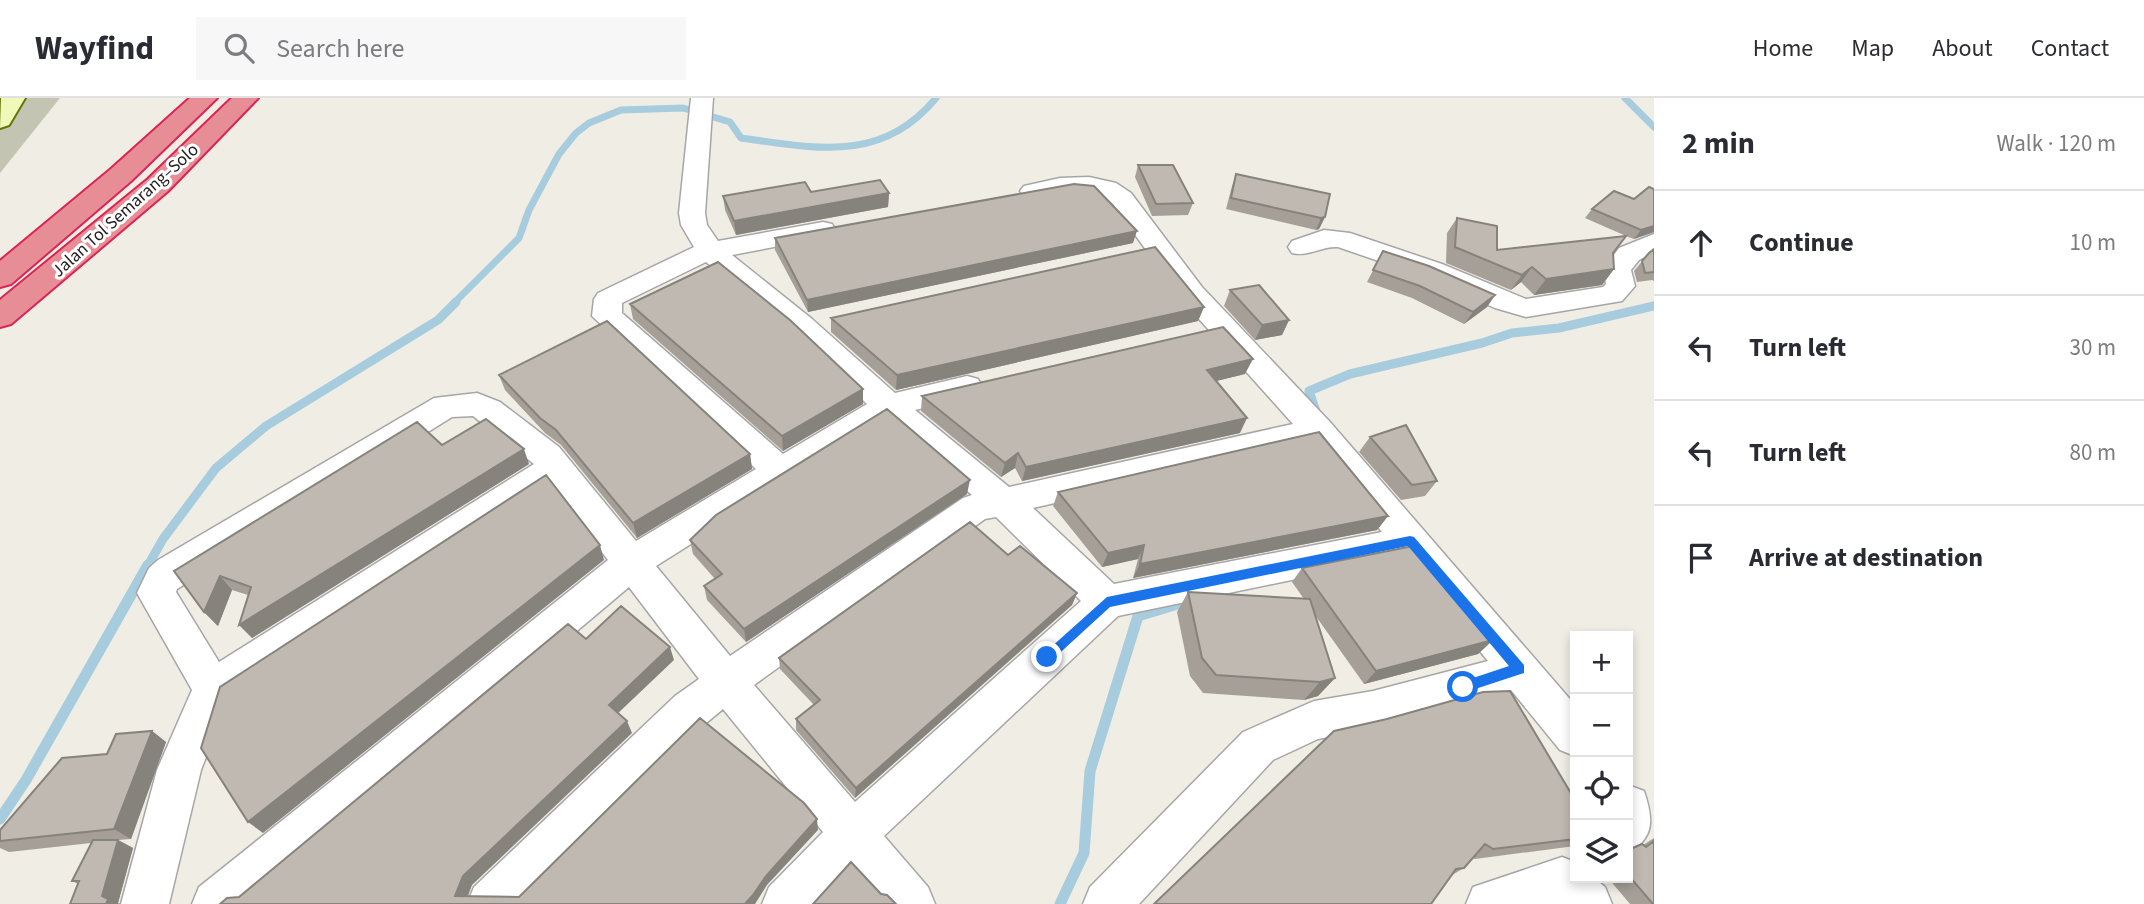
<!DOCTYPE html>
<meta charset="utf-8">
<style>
body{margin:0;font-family:"Source Sans 3",sans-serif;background:#f7f7f7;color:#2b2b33}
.controls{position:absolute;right:21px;bottom:21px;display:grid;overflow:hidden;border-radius:0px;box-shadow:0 4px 10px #0003}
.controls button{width:63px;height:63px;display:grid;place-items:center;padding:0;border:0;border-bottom:2px solid #e1e1e2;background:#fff;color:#2b2b33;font:35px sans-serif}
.stop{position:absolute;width:21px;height:21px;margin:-16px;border:5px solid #1a73e8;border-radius:50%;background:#fff}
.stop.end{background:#1a73e8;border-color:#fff;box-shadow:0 2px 7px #0008}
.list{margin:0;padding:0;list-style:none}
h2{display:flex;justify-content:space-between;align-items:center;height:91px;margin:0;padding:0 28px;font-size:30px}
h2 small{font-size:23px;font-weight:400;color:#7c7c81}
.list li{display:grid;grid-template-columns:46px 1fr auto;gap:21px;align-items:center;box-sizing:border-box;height:105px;padding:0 28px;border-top:2px solid #e1e1e2}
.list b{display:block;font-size:26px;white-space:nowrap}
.list em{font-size:23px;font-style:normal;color:#7c7c81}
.icon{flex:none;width:38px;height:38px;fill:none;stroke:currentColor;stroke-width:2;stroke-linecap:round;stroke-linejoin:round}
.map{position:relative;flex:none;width:1654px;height:806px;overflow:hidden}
header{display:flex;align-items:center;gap:42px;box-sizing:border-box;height:98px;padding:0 35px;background:#fff;border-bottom:2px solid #e1e1e2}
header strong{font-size:33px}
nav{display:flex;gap:38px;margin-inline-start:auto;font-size:24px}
.search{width:490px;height:63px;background:#f7f7f7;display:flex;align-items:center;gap:18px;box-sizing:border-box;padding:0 24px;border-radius:0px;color:#7c7c81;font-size:26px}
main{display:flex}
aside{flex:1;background:#fff}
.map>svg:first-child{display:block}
.construction{fill:#c3c4b1}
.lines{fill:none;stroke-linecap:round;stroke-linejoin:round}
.stream-far2{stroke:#a6ccdd;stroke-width:7}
.stream-far1{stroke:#a6ccdd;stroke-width:9}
.stream{stroke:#a6ccdd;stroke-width:11}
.street-casing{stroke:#a6a6a6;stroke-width:3}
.secondary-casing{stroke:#607705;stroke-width:4}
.highway-casing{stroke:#da2554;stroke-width:4}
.street{fill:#fff;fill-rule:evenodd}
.secondary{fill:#f1f9b9;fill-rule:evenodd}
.highway{fill:#e78d96;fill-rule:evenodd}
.wall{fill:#a59f98}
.shaded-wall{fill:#86827c}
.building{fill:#c0b9b1;stroke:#86827c;stroke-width:2}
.route{fill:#1a73e8}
.labels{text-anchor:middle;stroke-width:6;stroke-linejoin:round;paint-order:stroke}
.far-street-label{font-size:18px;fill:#1f1f1f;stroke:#fff}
</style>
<header>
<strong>Wayfind</strong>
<div class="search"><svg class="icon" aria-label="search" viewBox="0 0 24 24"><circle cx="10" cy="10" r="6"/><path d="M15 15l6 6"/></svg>Search here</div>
<nav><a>Home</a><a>Map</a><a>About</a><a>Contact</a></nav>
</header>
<main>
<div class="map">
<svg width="1654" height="806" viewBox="0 0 1654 806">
<rect width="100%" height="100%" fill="#f0ede5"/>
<!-- construction -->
<path class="construction" d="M0 0H60L0 75Z"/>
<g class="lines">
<!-- stream-far2 -->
<path class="stream-far2" d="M1625 0 1654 29
M454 205 519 140 529 112 559 56 576 35 589 25 621 12 683 10 730 24 741 40C815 50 882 66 936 0"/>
<!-- stream-far1 -->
<path class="stream-far1" d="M1317 316 1309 293 1350 276 1482 245 1512 235 1559 230 1654 208
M147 469 163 441 216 370 266 328 438 222 456 204"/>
<!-- stream -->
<path class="stream" d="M0 721 26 682 148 467
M1060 806 1084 755 1090 673 1138 518 1194 501"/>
<!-- street casing -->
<g class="street-casing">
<path id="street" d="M691 0H713L705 115 707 127 718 143 823 124 832 126 836 132 832 138 732 157 812 221 895 295 967 278 978 281 983 289 978 297 915 312 1009 389 1293 326 1182 202 1113 106 1098 95 1089 94 1033 101 1024 98 1020 93 1024 88 1060 80 1089 79 1116 85 1131 95 1202 189 1330 324 1575 607V658L1560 652 1511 592 1373 631 1318 641 1273 662 1139 806H1083L1090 789 1243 634 1314 603 1373 593 1488 563 1402 459 1118 518 884 738 928 789 935 806H881L852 770 819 806H762L769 789 823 734 723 611 705 626 525 806H467L474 789 675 598 699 581 629 489 253 806H192L199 789 608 462 552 388 228 602 201 672 169 806H121L157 672 192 592 137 495 149 470 158 462 434 300 477 295 500 304 559 349 636 443 756 371 592 218 594 201 598 195 694 149 681 127 679 115ZM706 164 792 235 867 306 783 356 622 215V205ZM473 318 534 366 219 564 176 494 177 491 452 319ZM886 323 972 397 963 400 730 558 656 468ZM1311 346 1382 434 1114 486 1033 410ZM996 419 1081 503 855 704 754 587 985 421Z
M1324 132 1350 135 1442 166 1526 201 1603 189 1606 186 1603 172 1619 150 1654 136V154L1639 162 1631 172 1635 188 1622 203 1526 219 1495 210 1422 178 1338 149C1321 148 1309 159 1292 155L1288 149 1292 143Z
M1628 687 1644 693C1654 723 1654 740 1628 755Z
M1562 759 1575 764V780H1594L1605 789 1612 806H1466L1473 789Z"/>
</g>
<!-- secondary casing -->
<g class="secondary-casing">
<path id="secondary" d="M1 0H25L9 27 0 30Z"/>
</g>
<!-- highway casing -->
<g class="highway-casing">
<path id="highway" d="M190 0H217L131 83 11 186 0 189V163L111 71Z
M232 0H258L168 93 11 226 0 229V202L148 81Z"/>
</g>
<!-- street -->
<use href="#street" class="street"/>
<!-- secondary -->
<use href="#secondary" class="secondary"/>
<!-- highway -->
<use href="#highway" class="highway"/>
</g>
<!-- wall -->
<path class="wall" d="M1138 67 1193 105 1188 117 1152 118 1135 79Z
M1236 76 1325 119 1319 131 1316 132 1226 111 1232 88Z
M1654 91V134L1634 141 1626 138 1613 155 1614 171 1602 187 1534 197 1521 184 1511 192 1446 165 1447 135 1457 120 1497 152 1626 138 1585 120 1592 111 1634 101Z
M811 94 889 95 888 109 736 137 725 112 723 98Z
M775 140 1133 145 808 214 775 152Z
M1654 151V183L1652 182 1637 184 1634 173 1649 155Z
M1383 153 1495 197 1487 209 1464 226 1412 200 1367 184Z
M1230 192 1289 222 1282 237 1255 242 1224 208Z
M630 206 863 291V306L783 353 633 221Z
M1204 209 1198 223 896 292 831 234V220Z
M1245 276 1216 283 1240 335 1022 383 1015 370 1001 379 921 313 922 298Z
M499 277 750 356 752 371 637 440 561 347 545 335 505 292Z
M1370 339 1437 383 1425 398 1401 402 1359 354Z
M442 347 529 366 252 540 248 497 232 492 218 528 204 514 174 473Z
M1058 394 1388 418 1377 432 1133 480 1138 461 1102 469 1053 408Z
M967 396 746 544 707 502 704 488 715 481 693 456 690 442Z
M1302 470 1493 542 1478 556 1364 586 1315 517 1335 580 1318 598 1304 602 1203 595 1190 578 1177 514 1188 494 1304 501 1292 484Z
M1077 495 1072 507 855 700 796 632V621L814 607 780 571 779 560Z
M152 633 166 644 131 741 118 742 133 750 118 805 72 783 91 745 9 754 0 750V732L107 656Z
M1575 702V748L1475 761 1473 760 1464 770 1452 777 1154 806Z
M1654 740V806H1630L1608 780H1628V752L1643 747Z"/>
<!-- shaded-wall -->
<path class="shaded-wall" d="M889 95 888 109 736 137 734 123Z
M1325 119 1319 131 1316 132 1321 120Z
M1654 128V134L1634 141 1641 132Z
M1137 133 1133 145 808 214 807 202Z
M1532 169 1521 184 1511 192 1522 177Z
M1614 171 1602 187 1534 197 1546 181Z
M1495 197 1487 209 1464 226 1473 214Z
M1204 209 1198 223 896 292 897 277Z
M1289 222 1282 237 1255 242 1262 227Z
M1253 261 1245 276 1200 287 1207 272Z
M863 291V306L783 353 782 338Z
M1247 320 1240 335 1022 383 1026 369Z
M524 351 529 366 252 540 239 527Z
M1018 355 1015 370 1001 379 1005 365Z
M750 356 752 371 637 440 633 425Z
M970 382 967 396 746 544 744 531Z
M1388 418 1377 432 1133 480 1140 466Z
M600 447 604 462 263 735 248 724Z
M1144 447 1138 461 1102 469 1108 455Z
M220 478 232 492 218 528 204 514Z
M1077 495 1072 507 855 700 856 690Z
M1493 542 1478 556 1364 586 1376 573Z
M670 549 674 562 614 619 609 607Z
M1335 580 1318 598 1304 602 1320 584Z
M627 623 632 635 472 787 465 806 455 798 463 778Z
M152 633 166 644 131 741 114 731Z
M817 721 818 732 767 787 755 806H745L766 778Z
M118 742 133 750 118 805 120 806H106L102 798Z"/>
<!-- building -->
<path class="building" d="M1138 67H1173L1193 105 1156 106Z
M1236 76 1330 96 1325 119 1321 120 1231 100Z
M880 82 889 95 734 123 723 98 805 84 811 94Z
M1074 86 1094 88 1137 133 807 202 775 140Z
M1649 89 1654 91V128L1641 132 1592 111 1614 93 1634 101Z
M1457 120 1497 128V152L1626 138 1613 155 1614 171 1546 181 1532 169 1522 177 1455 149Z
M1155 149 1204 209 897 277 831 220Z
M1654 151V174L1645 175 1642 163 1649 155Z
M1383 153 1429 168 1495 197 1473 214 1420 188 1373 172Z
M718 164 790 222 863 291 782 338 630 206Z
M1259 187 1289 222 1262 227 1230 192Z
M607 223 750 356 633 425 556 332 540 320 499 277Z
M1223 229 1253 261 1207 272 1247 320 1026 369 1018 355 1005 365 922 298Z
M887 311 970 382 744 531 704 488 722 476 690 442 716 417Z
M486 321 524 351 239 527 251 489 220 478 204 514 174 473 417 324 442 347Z
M1406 327 1437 383 1412 387 1370 339Z
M1319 334 1388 418 1140 466 1144 447 1108 455 1058 394Z
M546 377 600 447 248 724 201 650 220 589Z
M970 424 1008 457 1020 448 1077 495 856 690 796 621 820 602 779 560Z
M1413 448 1493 542 1376 573 1302 470Z
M1188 494 1310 501 1335 580 1320 584 1216 577 1202 560Z
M621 508 670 549 609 607 627 623 463 778 455 798 519 799 700 620 804 705 817 721 766 778 753 797 745 806H220L227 800 239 799 568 526 586 541Z
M1510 593 1575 702V741L1493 751 1485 746 1464 770 1456 771 1431 806H1154L1334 633 1387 621 1483 594Z
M152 633 114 731 0 743V732L62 660 107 656 116 636Z
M93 742H118L102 798 108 801 106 806H70L79 783H72Z
M1654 743V806H1653L1628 777V752L1642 746 1646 749Z
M851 764 881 796 887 797 896 806H813Z"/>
<!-- route -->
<path class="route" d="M1410 438 1414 439 1524 567V575L1463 595 1458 594V585L1509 568 1408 448 1110 509 1051 563 1047 565 1040 559 1107 499Z"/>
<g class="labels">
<!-- far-street labels -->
<g class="far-street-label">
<text transform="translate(125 112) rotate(-42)" y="6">Jalan Tol Semarang–Solo</text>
</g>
</g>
</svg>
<div class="controls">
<button>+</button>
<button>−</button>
<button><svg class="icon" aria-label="locate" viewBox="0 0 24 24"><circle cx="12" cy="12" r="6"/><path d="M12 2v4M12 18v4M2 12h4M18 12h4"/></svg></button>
<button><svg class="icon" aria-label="layers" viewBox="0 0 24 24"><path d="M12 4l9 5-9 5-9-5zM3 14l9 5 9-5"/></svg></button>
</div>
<div class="stop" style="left:1463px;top:589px"></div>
<div class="stop end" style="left:1047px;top:559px"></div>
</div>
<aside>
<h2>2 min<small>Walk · 120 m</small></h2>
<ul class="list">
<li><svg class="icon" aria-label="ahead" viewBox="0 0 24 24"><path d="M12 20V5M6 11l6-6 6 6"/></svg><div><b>Continue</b></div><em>10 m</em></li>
<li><svg class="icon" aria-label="left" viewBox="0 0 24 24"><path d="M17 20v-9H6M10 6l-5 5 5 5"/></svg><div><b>Turn left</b></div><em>30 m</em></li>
<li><svg class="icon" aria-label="left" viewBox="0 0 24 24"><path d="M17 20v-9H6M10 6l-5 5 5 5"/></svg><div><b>Turn left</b></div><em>80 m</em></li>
<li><svg class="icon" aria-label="arrive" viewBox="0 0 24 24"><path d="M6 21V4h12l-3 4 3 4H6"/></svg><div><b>Arrive at destination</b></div></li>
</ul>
</aside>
</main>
